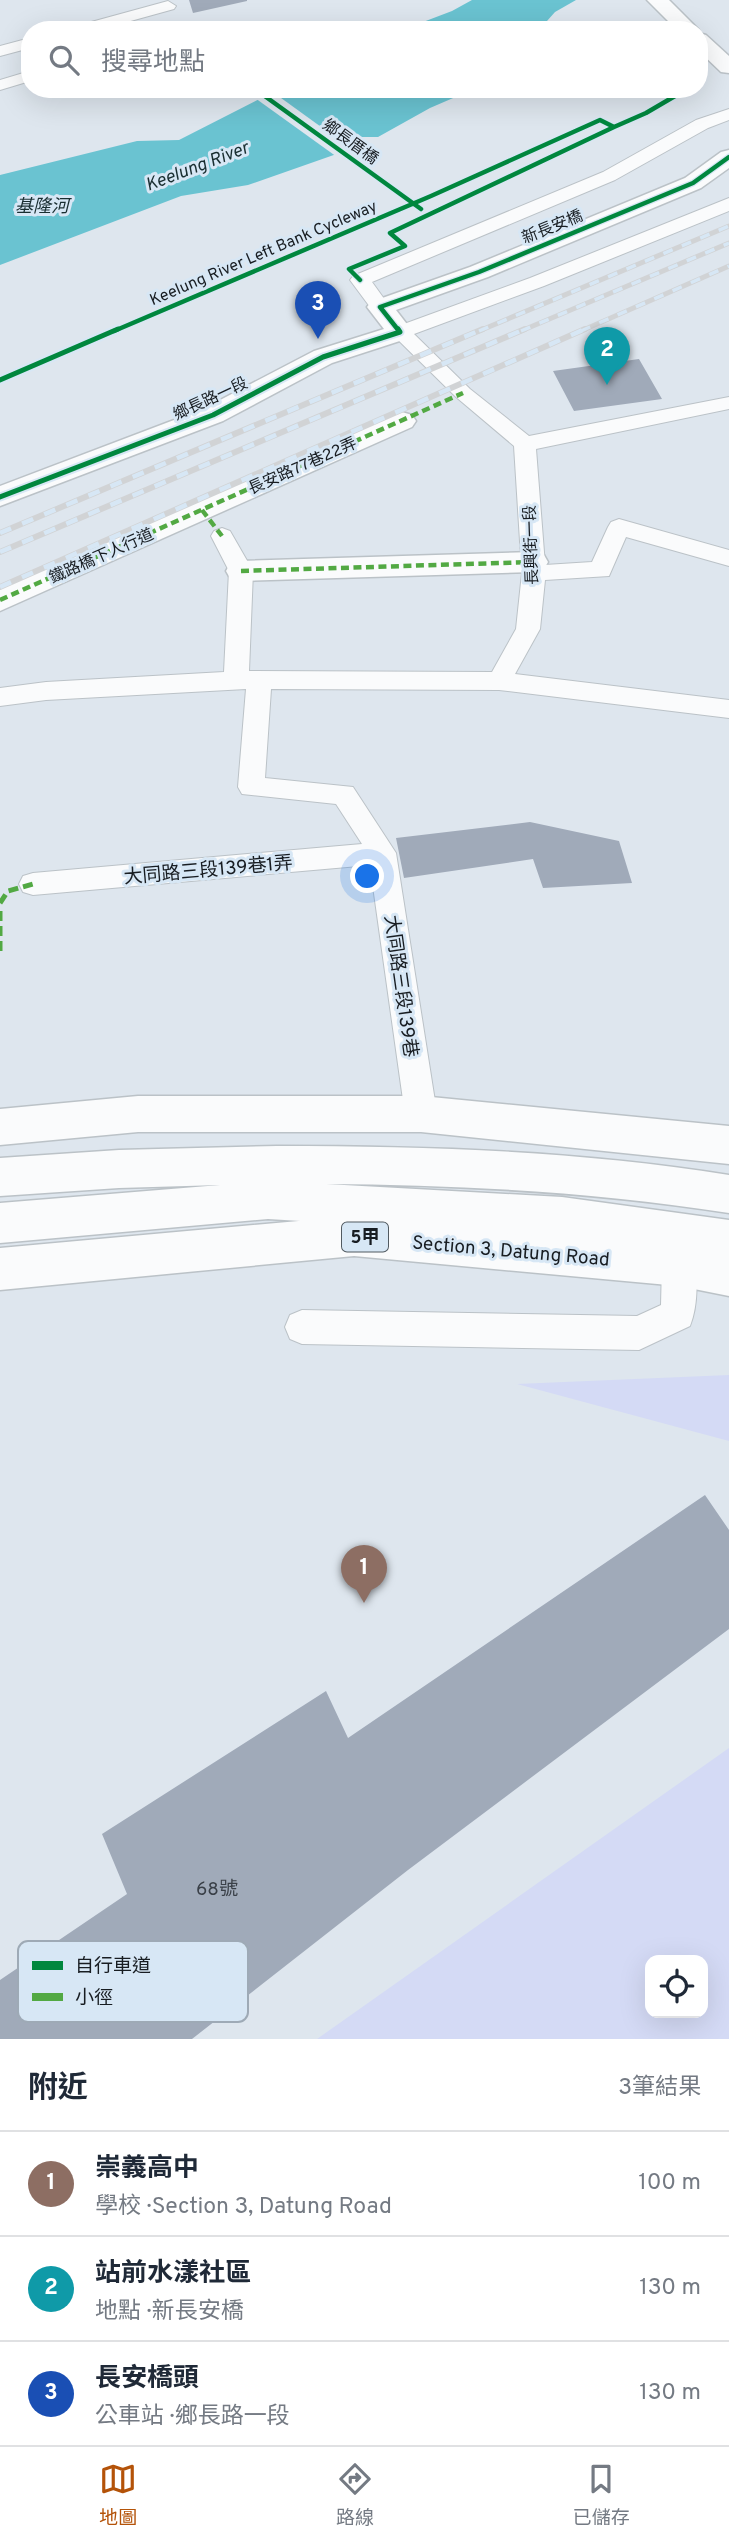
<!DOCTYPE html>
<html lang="zh-TW">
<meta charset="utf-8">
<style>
body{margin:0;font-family:Overpass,"Noto Sans TC",sans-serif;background:#f6f6f7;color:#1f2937}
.controls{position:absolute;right:21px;bottom:21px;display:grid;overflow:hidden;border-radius:14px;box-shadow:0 7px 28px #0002}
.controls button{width:63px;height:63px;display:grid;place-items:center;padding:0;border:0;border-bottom:2px solid #e0e1e3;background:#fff;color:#1f2937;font:35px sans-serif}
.you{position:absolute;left:368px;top:877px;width:24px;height:24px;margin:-18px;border:5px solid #fff;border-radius:50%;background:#1a73e8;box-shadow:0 0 0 10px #1a73e833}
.badge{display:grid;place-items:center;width:46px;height:46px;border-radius:50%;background:#b45309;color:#fff;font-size:23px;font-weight:700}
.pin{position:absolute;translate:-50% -58px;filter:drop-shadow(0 2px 4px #0008)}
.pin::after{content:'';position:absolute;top:37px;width:24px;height:21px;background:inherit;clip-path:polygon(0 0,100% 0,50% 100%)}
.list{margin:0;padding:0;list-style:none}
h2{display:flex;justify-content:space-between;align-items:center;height:91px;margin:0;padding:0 28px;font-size:30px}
h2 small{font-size:23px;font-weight:400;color:#747a83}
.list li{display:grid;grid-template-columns:46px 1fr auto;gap:21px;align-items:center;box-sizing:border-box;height:105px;padding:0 28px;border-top:2px solid #e0e1e3}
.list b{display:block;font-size:26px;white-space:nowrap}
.list p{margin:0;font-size:23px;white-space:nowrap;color:#747a83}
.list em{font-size:23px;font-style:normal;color:#747a83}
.icon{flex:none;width:38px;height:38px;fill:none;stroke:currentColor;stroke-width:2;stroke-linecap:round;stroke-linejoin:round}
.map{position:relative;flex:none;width:729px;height:2039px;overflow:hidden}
.search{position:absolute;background:#fff;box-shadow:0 7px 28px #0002;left:21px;right:21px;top:21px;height:77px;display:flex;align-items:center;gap:18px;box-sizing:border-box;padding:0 24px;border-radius:28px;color:#747a83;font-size:26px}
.sheet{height:406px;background:#fff}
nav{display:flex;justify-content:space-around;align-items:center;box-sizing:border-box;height:98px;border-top:2px solid #e0e1e3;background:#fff;font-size:19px;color:#747a83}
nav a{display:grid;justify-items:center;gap:4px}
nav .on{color:#b45309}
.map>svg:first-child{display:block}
.green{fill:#d4daf5;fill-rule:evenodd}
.water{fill:#6ac3d1}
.pier{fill:#dee6ee}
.building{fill:#a0aab9}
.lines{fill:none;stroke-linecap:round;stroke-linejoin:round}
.service-casing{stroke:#bbc2c7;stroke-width:2}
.pedestrian-casing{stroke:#bbc2c7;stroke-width:3}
.minor-casing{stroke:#bbc2c7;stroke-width:3}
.primary-casing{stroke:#bbc2c7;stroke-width:3}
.motorway-casing{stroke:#bbc2c7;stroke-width:3}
.service{fill:#fafbfc;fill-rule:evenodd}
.pedestrian{fill:#fafbfc;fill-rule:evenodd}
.minor{fill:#fafbfc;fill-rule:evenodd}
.primary{fill:#fafbfc;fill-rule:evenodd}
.motorway{fill:#fafbfc;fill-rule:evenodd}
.rail-far1-casing{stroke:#d1d3d5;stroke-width:5}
.rail-casing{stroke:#d1d3d5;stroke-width:6}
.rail-far1{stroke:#d7e7f5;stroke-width:3.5;stroke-dasharray:10;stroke-linecap:butt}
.rail{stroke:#d7e7f5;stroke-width:4.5;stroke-dasharray:12;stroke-linecap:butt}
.quiet-far1{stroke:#52a943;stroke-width:4.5;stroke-dasharray:8 4.5;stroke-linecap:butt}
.quiet{stroke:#52a943;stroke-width:5;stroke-dasharray:10 5;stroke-linecap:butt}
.cycleway-far1-casing{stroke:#d7e7f5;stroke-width:7}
.cycleway-casing{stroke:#d7e7f5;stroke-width:9}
.cycleway-far1{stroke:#00873e;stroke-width:4.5}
.cycleway{stroke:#00873e;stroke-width:5}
.labels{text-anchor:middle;stroke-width:6;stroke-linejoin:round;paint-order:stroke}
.far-street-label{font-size:16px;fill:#181d22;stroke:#d7e7f5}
.far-water-label{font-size:18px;font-style:italic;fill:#192e31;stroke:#d7e7f5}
.shield{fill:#d7e7f5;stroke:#515a61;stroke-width:2}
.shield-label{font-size:18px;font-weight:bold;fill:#181d22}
.street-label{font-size:19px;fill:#181d22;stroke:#d7e7f5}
.near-number-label{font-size:19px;fill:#3a4048}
.key{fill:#d7e7f5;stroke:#9eaab6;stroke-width:2}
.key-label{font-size:19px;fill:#181d22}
</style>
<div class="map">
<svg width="729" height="2039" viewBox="0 0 729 2039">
<rect width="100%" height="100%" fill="#dee6ee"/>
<!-- green -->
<path class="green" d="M729 1375V1441L517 1384Z
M729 1748V2039H317ZM650 1960H703V2013H650Z"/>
<!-- water -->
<path class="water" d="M472 0H576L555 12 539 30H402L452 11Z
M279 89H474L430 108 378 137H361L348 150 248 185 181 196 0 265V175L137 141 179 140Z"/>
<!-- pier -->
<path class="pier" d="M270 90 353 150 337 157 255 98Z"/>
<!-- building -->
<path class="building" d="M189 0H247V1L193 13Z
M639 359 662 399 574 411 553 371Z
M530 822 619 841 632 883 543 888 533 859 404 878 396 838Z
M705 1495 729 1530V1629L408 1870 192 2039H0V1980L127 1894 102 1834 326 1691 348 1738Z"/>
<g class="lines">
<!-- service casing -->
<g class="service-casing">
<path id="service" d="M168 1 176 6 174 9 98 30H71L73 27Z
M30 38V48L0 56V46Z
M30 71V81L0 90V80Z
M729 109V120L708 128 615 180 372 282 390 307 387 311H373L350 280 353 276 603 172 696 120Z
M729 198V211L544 286 414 334 470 389 529 436 729 397V409L536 449 545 565 592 562 608 527 611 522 619 519 729 550V566L626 537 609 576 545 580 540 629 515 674 729 700V718L499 690 271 689 265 778 353 787 396 853 437 1114 432 1124 421 1128 410 1124 405 1114 370 865 33 895 23 892 19 884 23 876 33 873 362 844 336 804 242 794 238 787 246 689 46 700 0 706V688L46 682 224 672 229 571 211 536 214 531 222 528 230 531 253 571 249 671 492 672 516 629 522 573 514 446 456 397 390 332 393 328 530 278Z
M679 1249 691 1254C699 1274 698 1306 690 1326L639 1350 302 1344 290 1339 285 1327 290 1315 302 1310 637 1316 661 1305 662 1265 667 1254Z"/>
</g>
<!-- pedestrian casing -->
<g class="pedestrian-casing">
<path id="pedestrian" d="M402 412 412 415 416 421 412 427 0 611V588Z"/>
</g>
<!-- minor casing -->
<g class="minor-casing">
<path id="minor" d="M647 0H669L699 30H677Z
M699 33 706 35 729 56V73L721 72 699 51Z
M729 150V168L701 188 488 277 396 310 413 332 409 338 332 363 223 421 0 506V486L203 409 314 351 384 329 367 307 371 302 470 267 685 178 721 152Z
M533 552 544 555 548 562 544 569 533 572 241 581 230 578 226 571 230 564 241 561Z"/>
</g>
<!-- primary casing -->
<g class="primary-casing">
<path id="primary" d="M138 1096H421L729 1126V1164L421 1132H138L0 1145V1109Z
M354 1216 679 1244 729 1254V1296L679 1286 354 1256 0 1290V1248Z"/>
</g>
<!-- motorway casing -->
<g class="motorway-casing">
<path id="motorway" d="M277 1146C429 1146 579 1151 729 1175V1213C595 1192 461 1185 326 1184L562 1197 729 1220V1260L562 1237 268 1219 0 1243V1203L220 1185 119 1188 0 1196V1158L119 1150Z"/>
</g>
<!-- service -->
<use href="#service" class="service"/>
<!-- pedestrian -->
<use href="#pedestrian" class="pedestrian"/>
<!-- minor -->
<use href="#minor" class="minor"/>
<!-- primary -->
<use href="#primary" class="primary"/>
<!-- motorway -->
<use href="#motorway" class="motorway"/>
<!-- rail-far1 casing -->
<g class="rail-far1-casing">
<path id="rail-far1" d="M479 331 729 226
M521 331 729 243
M581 331 729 266"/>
</g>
<!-- rail casing -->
<g class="rail-casing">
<path id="rail" d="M0 533 483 329
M0 552 525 329
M0 587 585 329"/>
</g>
<!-- rail-far1 -->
<use href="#rail-far1" class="rail-far1"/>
<!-- rail -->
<use href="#rail" class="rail"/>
<!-- quiet-far1 -->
<path class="quiet-far1" d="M202 510 222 536
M241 571 533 562
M0 600 463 393"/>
<!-- quiet -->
<path class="quiet" d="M0 903 8 891 33 884
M0 911V953"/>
<!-- cycleway-far1 casing -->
<g class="cycleway-far1-casing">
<path id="cycleway-far1" d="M255 89 421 209
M360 280 349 269 405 246 390 233 614 127
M114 331 431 196 600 120 614 127 646 113 687 89
M399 331 380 307 479 272 693 183 729 157"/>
</g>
<!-- cycleway casing -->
<g class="cycleway-casing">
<path id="cycleway" d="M0 380 118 329
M0 497 213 415 323 357 400 332 398 329"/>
</g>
<!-- cycleway-far1 -->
<use href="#cycleway-far1" class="cycleway-far1"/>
<!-- cycleway -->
<use href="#cycleway" class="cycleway"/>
</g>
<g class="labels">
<!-- far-street labels -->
<g class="far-street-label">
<text transform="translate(351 141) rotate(36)" y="6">鄉長厝橋</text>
<text transform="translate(552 226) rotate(-22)" y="6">新長安橋</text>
<text transform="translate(263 252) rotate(-23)" y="6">Keelung River Left Bank Cycleway</text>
<text transform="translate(210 398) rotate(-25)" y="6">鄉長路一段</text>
<text transform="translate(302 465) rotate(-24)" y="6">長安路77巷22弄</text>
<text transform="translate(530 545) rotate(-92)" y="6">長興街一段</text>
<text transform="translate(101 555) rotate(-24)" y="6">鐵路橋下人行道</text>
</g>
<!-- far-water labels -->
<g class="far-water-label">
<text transform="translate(197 166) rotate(-21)" y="6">Keelung River</text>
<text x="42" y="212">基隆河</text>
</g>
<!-- shield labels -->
<rect class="shield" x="342" y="1222.5" width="46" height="29" rx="5"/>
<g class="shield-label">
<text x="365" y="1243">5甲</text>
</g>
<!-- street labels -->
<g class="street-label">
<text transform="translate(208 869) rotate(-5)" y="7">大同路三段139巷1弄</text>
<text transform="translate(402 986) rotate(82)" y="7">大同路三段139巷</text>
<text transform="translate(511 1250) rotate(5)" y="7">Section 3, Datung Road</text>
</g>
<!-- near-number labels -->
<g class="near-number-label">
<text x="217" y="1895">68號</text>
</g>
</g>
<!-- legend -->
<rect x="18" y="1941" width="230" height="81" rx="10" class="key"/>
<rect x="32" y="1961" width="31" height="9" fill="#00873e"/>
<rect x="32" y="1993" width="31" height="8" fill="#52a943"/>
<g class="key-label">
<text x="75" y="1972">自行車道</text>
<text x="75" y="2004">小徑</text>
</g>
</svg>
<div class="controls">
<button><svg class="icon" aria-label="locate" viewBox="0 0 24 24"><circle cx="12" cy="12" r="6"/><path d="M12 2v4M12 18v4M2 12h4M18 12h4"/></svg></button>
</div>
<div class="you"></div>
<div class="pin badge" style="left:364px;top:1603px;background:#8d6e63">1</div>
<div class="pin badge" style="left:607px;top:385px;background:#0f9aa8">2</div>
<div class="pin badge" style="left:318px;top:339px;background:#1a4fb4">3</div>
<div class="search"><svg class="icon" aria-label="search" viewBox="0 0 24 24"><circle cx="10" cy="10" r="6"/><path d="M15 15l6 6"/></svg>搜尋地點</div>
</div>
<section class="sheet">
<h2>附近<small>3筆結果</small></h2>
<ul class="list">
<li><span class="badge" style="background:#8d6e63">1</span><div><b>崇義高中</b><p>學校 · Section 3, Datung Road</p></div><em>100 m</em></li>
<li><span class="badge" style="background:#0f9aa8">2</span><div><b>站前水漾社區</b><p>地點 · 新長安橋</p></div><em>130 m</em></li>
<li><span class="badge" style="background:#1a4fb4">3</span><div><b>長安橋頭</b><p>公車站 · 鄉長路一段</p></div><em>130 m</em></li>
</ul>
</section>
<nav>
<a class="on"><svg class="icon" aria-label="map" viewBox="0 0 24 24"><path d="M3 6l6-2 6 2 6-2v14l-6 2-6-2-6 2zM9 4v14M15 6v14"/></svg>地圖</a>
<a><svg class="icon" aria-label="directions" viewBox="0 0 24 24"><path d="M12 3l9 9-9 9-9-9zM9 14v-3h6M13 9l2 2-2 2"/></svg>路線</a>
<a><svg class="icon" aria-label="saved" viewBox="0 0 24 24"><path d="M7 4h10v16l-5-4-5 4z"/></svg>已儲存</a>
</nav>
